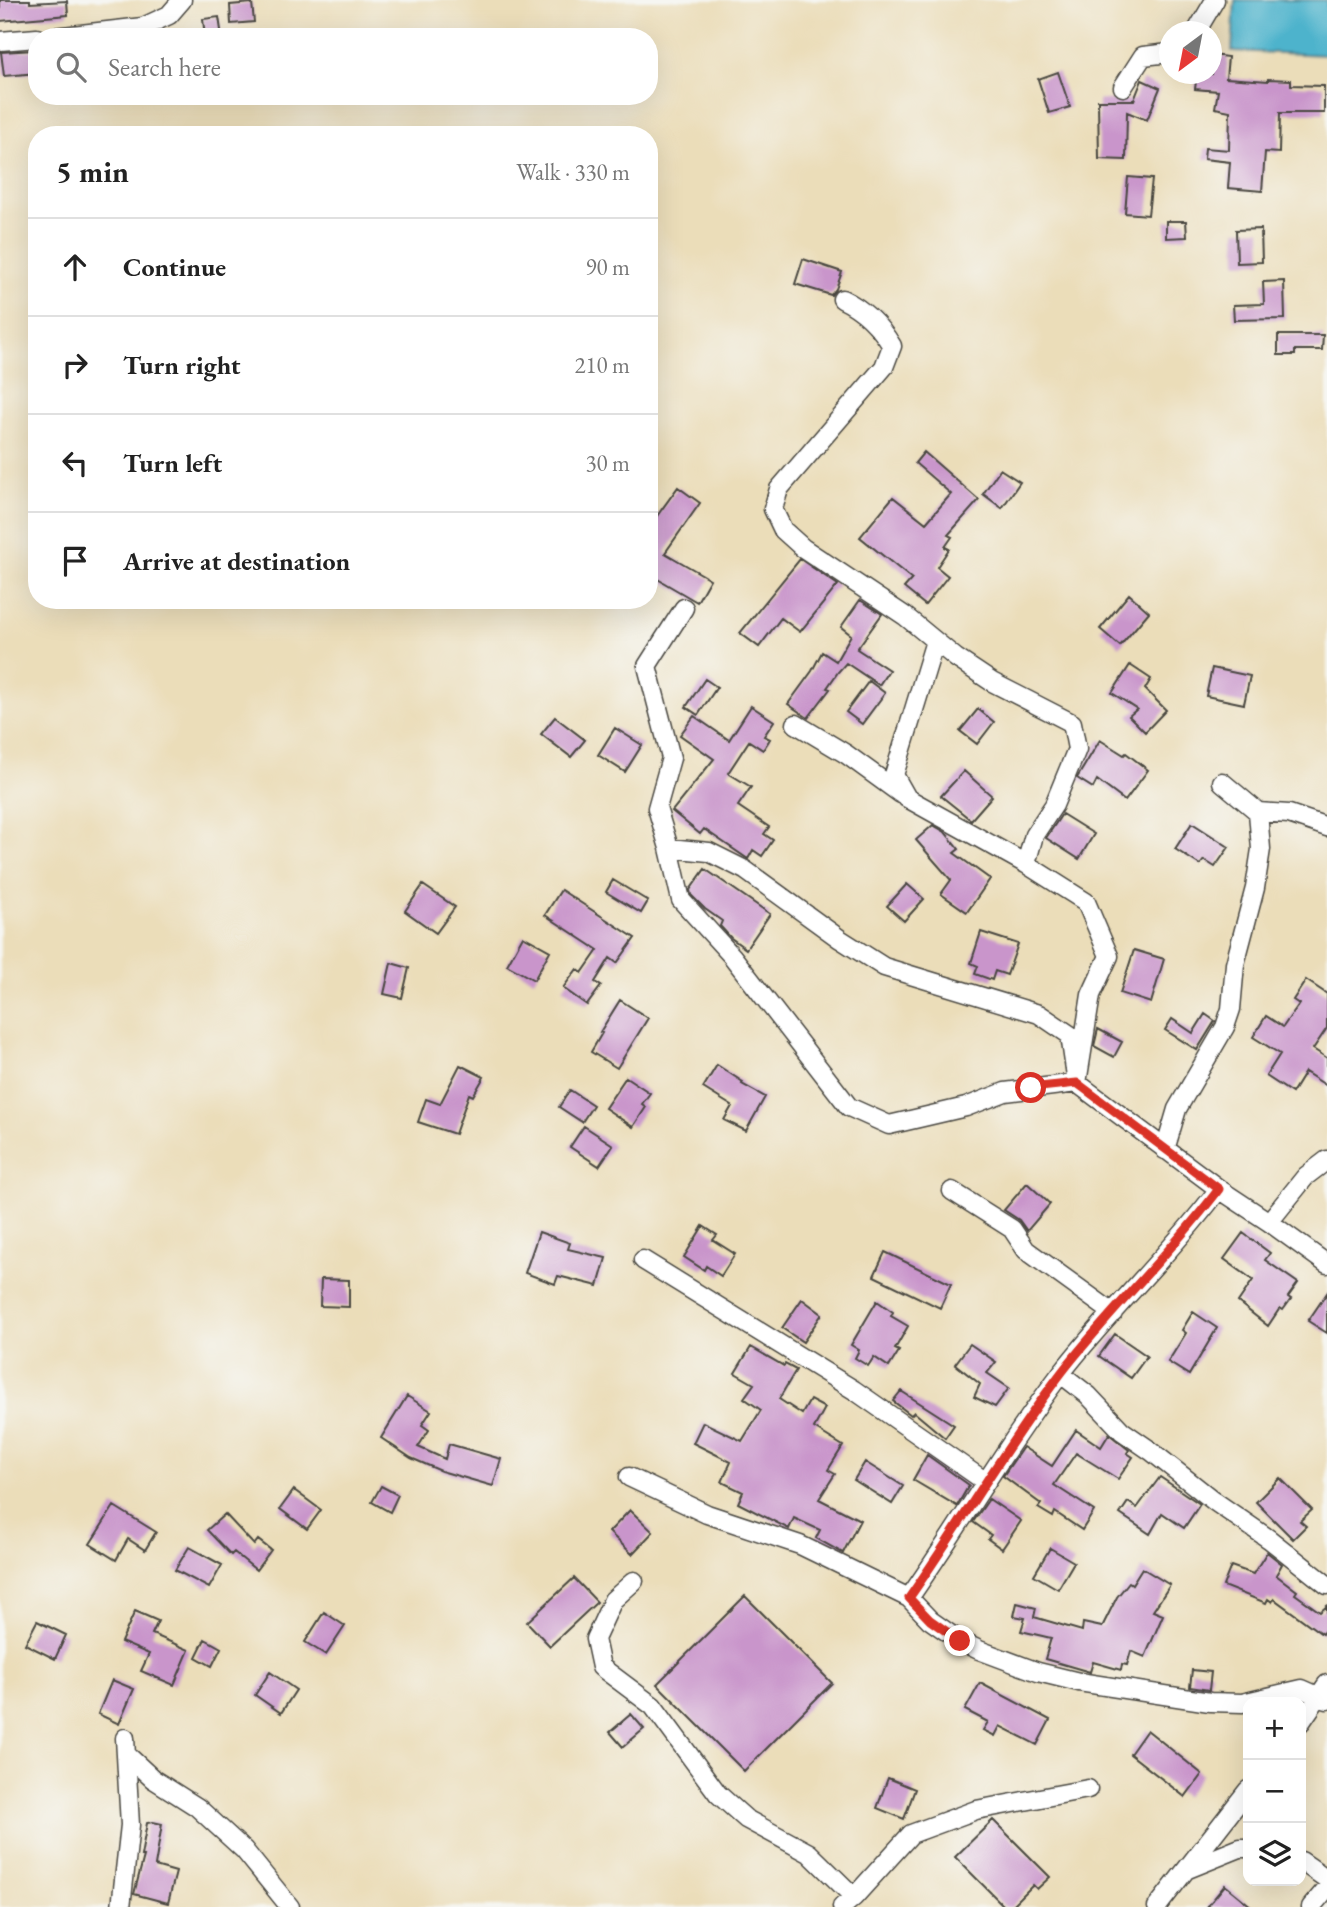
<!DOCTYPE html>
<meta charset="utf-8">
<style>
body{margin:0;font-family:"EB Garamond",serif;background:#f6f6f6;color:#222}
.controls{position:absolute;right:21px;bottom:21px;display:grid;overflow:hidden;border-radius:14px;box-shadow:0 7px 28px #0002}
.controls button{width:63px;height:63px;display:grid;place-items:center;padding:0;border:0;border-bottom:2px solid #e0e0e0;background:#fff;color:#222;font:35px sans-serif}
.compass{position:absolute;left:1159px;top:21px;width:63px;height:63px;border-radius:50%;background:#fff;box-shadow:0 7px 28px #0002;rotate:212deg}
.stop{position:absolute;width:21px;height:21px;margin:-16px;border:5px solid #d93025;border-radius:50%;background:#fff}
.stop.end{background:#d93025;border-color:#fff;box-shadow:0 2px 7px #0008}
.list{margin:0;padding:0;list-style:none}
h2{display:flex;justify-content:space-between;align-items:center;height:91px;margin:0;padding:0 28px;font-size:30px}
h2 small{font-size:23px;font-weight:400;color:#767676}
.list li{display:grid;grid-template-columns:46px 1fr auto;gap:21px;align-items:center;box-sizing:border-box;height:98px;padding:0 28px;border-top:2px solid #e0e0e0}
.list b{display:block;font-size:26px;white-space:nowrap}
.list em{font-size:23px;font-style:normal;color:#767676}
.icon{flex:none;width:38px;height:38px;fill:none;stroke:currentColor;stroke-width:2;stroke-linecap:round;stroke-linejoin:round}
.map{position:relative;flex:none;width:1327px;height:1907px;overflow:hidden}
.search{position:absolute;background:#fff;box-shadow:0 7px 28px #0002;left:28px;top:28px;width:630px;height:77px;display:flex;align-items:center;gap:18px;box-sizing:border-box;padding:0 24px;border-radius:28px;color:#767676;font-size:26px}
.panel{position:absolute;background:#fff;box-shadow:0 7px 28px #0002;left:28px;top:126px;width:630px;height:483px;border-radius:28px}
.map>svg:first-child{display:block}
.water{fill:#4db3cc;stroke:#3c6f7c;stroke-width:2}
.building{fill:#c995cb}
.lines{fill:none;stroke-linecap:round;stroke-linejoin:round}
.minor-casing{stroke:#484640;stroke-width:21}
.minor{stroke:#fff;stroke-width:18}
.route{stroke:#d93025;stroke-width:9}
</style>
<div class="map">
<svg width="1327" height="1907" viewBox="0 0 1327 1907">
<rect width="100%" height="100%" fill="#f6f6f2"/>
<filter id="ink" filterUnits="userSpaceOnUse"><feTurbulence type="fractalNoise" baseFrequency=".0143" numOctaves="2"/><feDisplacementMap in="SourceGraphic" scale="14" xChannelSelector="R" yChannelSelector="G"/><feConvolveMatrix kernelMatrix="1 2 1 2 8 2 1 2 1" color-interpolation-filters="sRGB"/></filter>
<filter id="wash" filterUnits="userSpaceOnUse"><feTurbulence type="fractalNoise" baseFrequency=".00686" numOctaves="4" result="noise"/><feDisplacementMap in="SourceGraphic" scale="28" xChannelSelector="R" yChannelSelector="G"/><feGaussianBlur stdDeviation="1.57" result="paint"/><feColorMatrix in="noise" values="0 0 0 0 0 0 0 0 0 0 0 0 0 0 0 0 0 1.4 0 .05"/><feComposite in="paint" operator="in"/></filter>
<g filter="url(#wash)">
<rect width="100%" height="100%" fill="#ebddb9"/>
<!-- water -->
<path class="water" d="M1235 0H1327V55L1232 51Z"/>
<g id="blocks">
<!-- building -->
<path class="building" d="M0 0H30V3L67 1 68 15 0 21Z
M252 3 254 22 231 24 230 5Z
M219 17 222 37H205L203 19Z
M35 50 37 73 4 76 1 52Z
M1212 55 1228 57 1226 78 1268 81V79L1291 80V85L1324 86V113H1280L1279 153 1265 152 1262 191 1228 188 1230 162 1204 159 1205 148 1229 150 1230 111 1215 108 1218 91 1195 89 1197 74H1212Z
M1058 72 1070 107 1049 113 1038 79Z
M1142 80 1160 88 1147 120 1127 112 1126 160 1099 159 1098 100H1134Z
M1128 177 1152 179 1148 215 1125 213Z
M1166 221H1186L1187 237 1166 238Z
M1261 229 1262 262 1237 263 1236 230Z
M803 259 842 272 836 289 831 295 795 284Z
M1284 281 1285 319 1234 320 1233 305 1264 304 1263 282Z
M1278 335H1323L1322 350H1295V355H1278Z
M924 452 979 500 948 535 952 537 945 547 949 549 937 567 948 576 925 605 904 588 912 579 860 537 893 497 926 523 951 494 915 463Z
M1000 469 1020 482 1002 508 983 494Z
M678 487 700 503 665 553 710 579 697 602 649 574V527Z
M800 559 838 585 800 632 781 618 759 647 740 633Z
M1129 594 1149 612 1120 646 1100 629Z
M860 600 882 614 857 649 889 670 879 685 846 663 838 672 827 688 830 689 808 718 788 704 812 671 822 652 836 661 851 635 841 627Z
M1130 665 1151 679 1145 689 1166 710 1145 732 1129 716 1137 709 1112 693Z
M1212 668 1250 676 1244 704 1206 696Z
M705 679 717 687 698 715 686 707Z
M869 681 885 693 862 724 846 712Z
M751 706 774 721 764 736 770 739 763 750 749 741 728 773 751 787 738 806 769 827 764 834 773 840 762 856 753 850 748 859 704 829 700 834 672 811 714 759 680 735 694 716 729 740Z
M978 709 994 722 977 744 960 731Z
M555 717 585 740 571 757 541 734Z
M615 728 642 745 625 772 598 755Z
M1100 740 1124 755 1126 753 1148 770 1125 801 1097 780 1093 788 1077 778Z
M964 771 992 796 971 820 941 796Z
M1062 814 1094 834 1079 859 1046 838Z
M1192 823 1229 847 1215 867 1204 860 1200 865 1175 849Z
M933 825 945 832 959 849 954 853 990 879 967 912 941 894 951 880 916 840Z
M705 869 770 914 746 949 731 938 720 926 722 921 705 909 691 895 690 890Z
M613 880 648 901 641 913 606 892Z
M907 884 924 899 904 921 887 906Z
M423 885 455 907 436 933 405 911Z
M561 890 635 938 617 963 610 958 595 982 601 986 587 1005 563 988 577 969 582 973 598 950 545 915Z
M981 932 1018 944 1007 975 995 971 992 980 975 974 978 966 971 963Z
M523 936 550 951 534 980 507 965Z
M1134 950 1164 959 1151 1003 1120 993Z
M391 963 409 968 402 998 384 994Z
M1306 980 1327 994V1028L1313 1049 1327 1058V1086L1305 1072 1292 1093 1266 1076 1280 1054 1253 1037 1266 1016 1283 1027 1299 1004 1293 1000Z
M620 1000 648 1018 617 1068 591 1052 602 1033 600 1032Z
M1205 1014 1215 1021 1197 1050 1165 1030 1172 1019 1193 1033Z
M1098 1029 1122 1042 1114 1057 1094 1046Z
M460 1065 484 1077 473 1096 469 1094 455 1134 418 1122 426 1099 440 1104Z
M717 1065 743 1082 742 1084 765 1097 746 1131 724 1120 732 1106 703 1088Z
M626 1077 650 1093 642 1104 646 1107 633 1127 605 1108Z
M570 1090 593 1105 582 1122 559 1107Z
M584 1126 613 1145 599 1166 570 1147Z
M1027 1183 1050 1204 1027 1231 1019 1220 1004 1210Z
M703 1226 717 1235 713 1240 735 1254 721 1276 706 1266 704 1270 684 1257Z
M539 1232 570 1243 568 1249 606 1258 598 1286 558 1276 555 1284 525 1273Z
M1243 1233 1270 1253 1265 1260 1298 1283 1288 1297 1291 1299 1283 1310 1280 1308 1268 1326 1238 1302 1253 1280 1224 1259Z
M885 1252 951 1284 940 1308 874 1276Z
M321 1279 349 1280V1307L320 1306Z
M1327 1293V1333L1308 1321Z
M802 1299 822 1314 803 1342 782 1328Z
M877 1301 893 1312 891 1316 908 1326 895 1349 899 1351 889 1367 874 1357 868 1366 855 1358 859 1350 851 1345Z
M1193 1312 1217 1328 1189 1375 1168 1362 1186 1333 1182 1330Z
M1115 1334 1147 1356 1131 1378 1099 1356Z
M970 1344 996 1362 987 1373 1009 1388 995 1407 974 1397 980 1384 955 1364Z
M751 1347 784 1366 785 1364 796 1370 779 1399 802 1414 810 1400 825 1408 814 1428 843 1446 828 1470 835 1474 819 1499 860 1520 843 1553 816 1538 820 1530 794 1518 789 1529 738 1503 743 1492 722 1482 731 1462 693 1443 703 1422 742 1441 761 1410 744 1398 754 1384 735 1373Z
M901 1391 954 1425 945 1438 914 1412 911 1415 893 1401Z
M407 1396 431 1411 422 1425 429 1430 418 1447 445 1459 449 1444 501 1459 493 1486 441 1471 411 1458 381 1438Z
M1076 1430 1101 1447 1109 1434 1129 1450 1127 1453 1133 1457 1118 1479 1076 1453 1054 1485 1094 1511 1082 1530 1055 1512 1053 1517 1038 1508 1041 1504 1003 1476 1023 1447 1052 1466Z
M927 1455 969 1485 957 1506 913 1480Z
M865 1462 903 1486 892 1504 854 1480Z
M1160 1477 1200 1504 1184 1528 1162 1513 1150 1534 1120 1514 1128 1502 1137 1508Z
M1280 1478 1312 1510 1300 1521 1306 1526 1293 1539 1256 1502Z
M381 1486 398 1495 390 1512 372 1502Z
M294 1490 321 1510 307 1529 280 1509Z
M989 1499 1021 1521 1002 1549 988 1539 991 1535 973 1522Z
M114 1506 156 1532 145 1550 128 1539 116 1560 90 1544Z
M630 1510 653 1532 632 1554 609 1532Z
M225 1514 254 1545 258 1540 271 1550 256 1570 234 1552 231 1555 207 1530Z
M189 1547 222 1565 209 1588 175 1570Z
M1050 1548 1074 1562 1058 1589 1034 1575Z
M1267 1552 1282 1564 1276 1575 1297 1591 1295 1594 1320 1612 1327 1606V1627L1322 1634 1274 1599 1272 1602 1268 1599 1266 1603 1223 1586 1231 1566 1253 1574Z
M1142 1568 1170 1585 1153 1611 1163 1615 1145 1657 1131 1651 1127 1665 1122 1664 1121 1670 1093 1662 1090 1672 1045 1659 1051 1638 1021 1631 1025 1618 1014 1616 1017 1603 1036 1608 1034 1617 1082 1631 1083 1623 1102 1627 1117 1597 1129 1582 1132 1584Z
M574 1578 597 1602 550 1646 527 1622Z
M745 1596 832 1683 744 1771 657 1684Z
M135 1611 158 1621 152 1634 189 1650 174 1685 141 1671 149 1654 121 1642Z
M324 1612 345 1626 326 1655 305 1642Z
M37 1621 66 1635 55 1659 25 1644Z
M205 1639 221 1648 212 1666 196 1657Z
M1192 1670 1211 1672 1209 1690 1190 1687Z
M270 1672 296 1690 281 1713 255 1695Z
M112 1680 134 1689 119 1724 98 1714Z
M980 1683 1050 1720 1037 1745 1000 1726 995 1736 983 1730 988 1722 965 1710Z
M631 1714 644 1729 623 1747 610 1732Z
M1147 1730 1202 1774 1185 1797 1130 1754Z
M888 1778 915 1789 904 1819 877 1808Z
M993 1820 1050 1877 1037 1889 1033 1885 1011 1907H1005L955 1857Z
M153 1822 162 1824 155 1866 176 1872 168 1903 134 1894 144 1856H141L147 1823Z
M1225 1885 1252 1907H1207Z"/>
</g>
</g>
<g filter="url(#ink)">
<use href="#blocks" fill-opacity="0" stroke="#484640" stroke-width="2"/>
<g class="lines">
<!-- minor casing -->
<g class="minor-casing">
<path id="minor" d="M1196 32 1215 0
M54 37 143 27 169 15 182 0
M0 41 37 38
M1123 87 1143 56 1170 53
M684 608 647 666 671 758 657 808 669 848 709 852 745 870 840 939 884 967 1039 1014 1070 1035 1077 1083 1091 995 1109 956 1086 902 1026 864 1034 835 1054 805 1077 749 1072 723 992 682 956 658 905 616 803 548 783 530 773 509 779 489 884 367 892 346C880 326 863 309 842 299
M935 641 894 775 907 798 1026 864
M796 724 846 754 901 794
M1258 812 1289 814 1327 827
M669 848 681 900 732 956 849 1107 889 1125 966 1107 1005 1092 1077 1083 1219 1189 1269 1222 1327 1264
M1165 1150 1177 1109 1225 1027 1231 1009 1235 964 1255 888 1261 849 1258 812 1222 782
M952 1191 1012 1229 1026 1250 1113 1313
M1269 1222 1306 1176 1327 1160
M643 1260 854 1390 986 1482
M1061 1374 1088 1395 1122 1431 1151 1451 1214 1501 1269 1539 1327 1585
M629 1477 707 1514 800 1545 909 1598 930 1620 960 1641 979 1650 1038 1672 1079 1682 1210 1702 1242 1703 1302 1689 1327 1700
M634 1581 613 1600 595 1639 601 1667 653 1706 718 1794 746 1819 809 1853 854 1897
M909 1598C961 1524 1007 1444 1062 1372 1111 1309 1171 1253 1219 1189
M1301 1722 1327 1684
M126 1754 153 1779 197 1807 244 1850 290 1907
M1301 1861 1327 1879
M1188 1869 1240 1848H1248
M121 1907 130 1825 125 1738
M842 1907 854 1897 911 1834 976 1810 1088 1789
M1157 1907 1248 1790
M1311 1907 1327 1888"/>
</g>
<!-- minor -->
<use href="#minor" class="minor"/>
</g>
</g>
<g class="lines" filter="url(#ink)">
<!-- route -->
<path class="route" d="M960 1641 930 1620 909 1598C961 1524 1007 1444 1062 1372 1111 1309 1171 1253 1219 1189L1077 1083 1031 1088"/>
</g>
</svg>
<div class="controls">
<button>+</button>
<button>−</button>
<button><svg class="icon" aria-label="layers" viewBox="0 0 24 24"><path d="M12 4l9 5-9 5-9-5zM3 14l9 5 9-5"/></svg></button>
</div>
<svg class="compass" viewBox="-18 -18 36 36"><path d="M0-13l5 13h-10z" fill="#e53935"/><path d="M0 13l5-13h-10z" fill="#767676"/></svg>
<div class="stop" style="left:1031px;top:1088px"></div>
<div class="stop end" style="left:960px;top:1641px"></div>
<div class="search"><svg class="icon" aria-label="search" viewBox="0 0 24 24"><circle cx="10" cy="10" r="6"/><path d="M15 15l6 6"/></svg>Search here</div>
<section class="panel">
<h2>5 min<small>Walk · 330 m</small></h2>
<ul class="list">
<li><svg class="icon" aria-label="ahead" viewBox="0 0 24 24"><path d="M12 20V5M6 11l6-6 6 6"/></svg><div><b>Continue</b></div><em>90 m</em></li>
<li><svg class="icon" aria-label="right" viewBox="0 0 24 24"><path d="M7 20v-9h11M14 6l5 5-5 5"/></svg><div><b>Turn right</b></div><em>210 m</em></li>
<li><svg class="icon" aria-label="left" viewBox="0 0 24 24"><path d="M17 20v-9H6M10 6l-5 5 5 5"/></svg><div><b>Turn left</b></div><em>30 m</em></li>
<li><svg class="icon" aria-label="arrive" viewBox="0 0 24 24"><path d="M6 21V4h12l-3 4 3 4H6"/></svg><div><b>Arrive at destination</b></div></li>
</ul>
</section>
</div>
